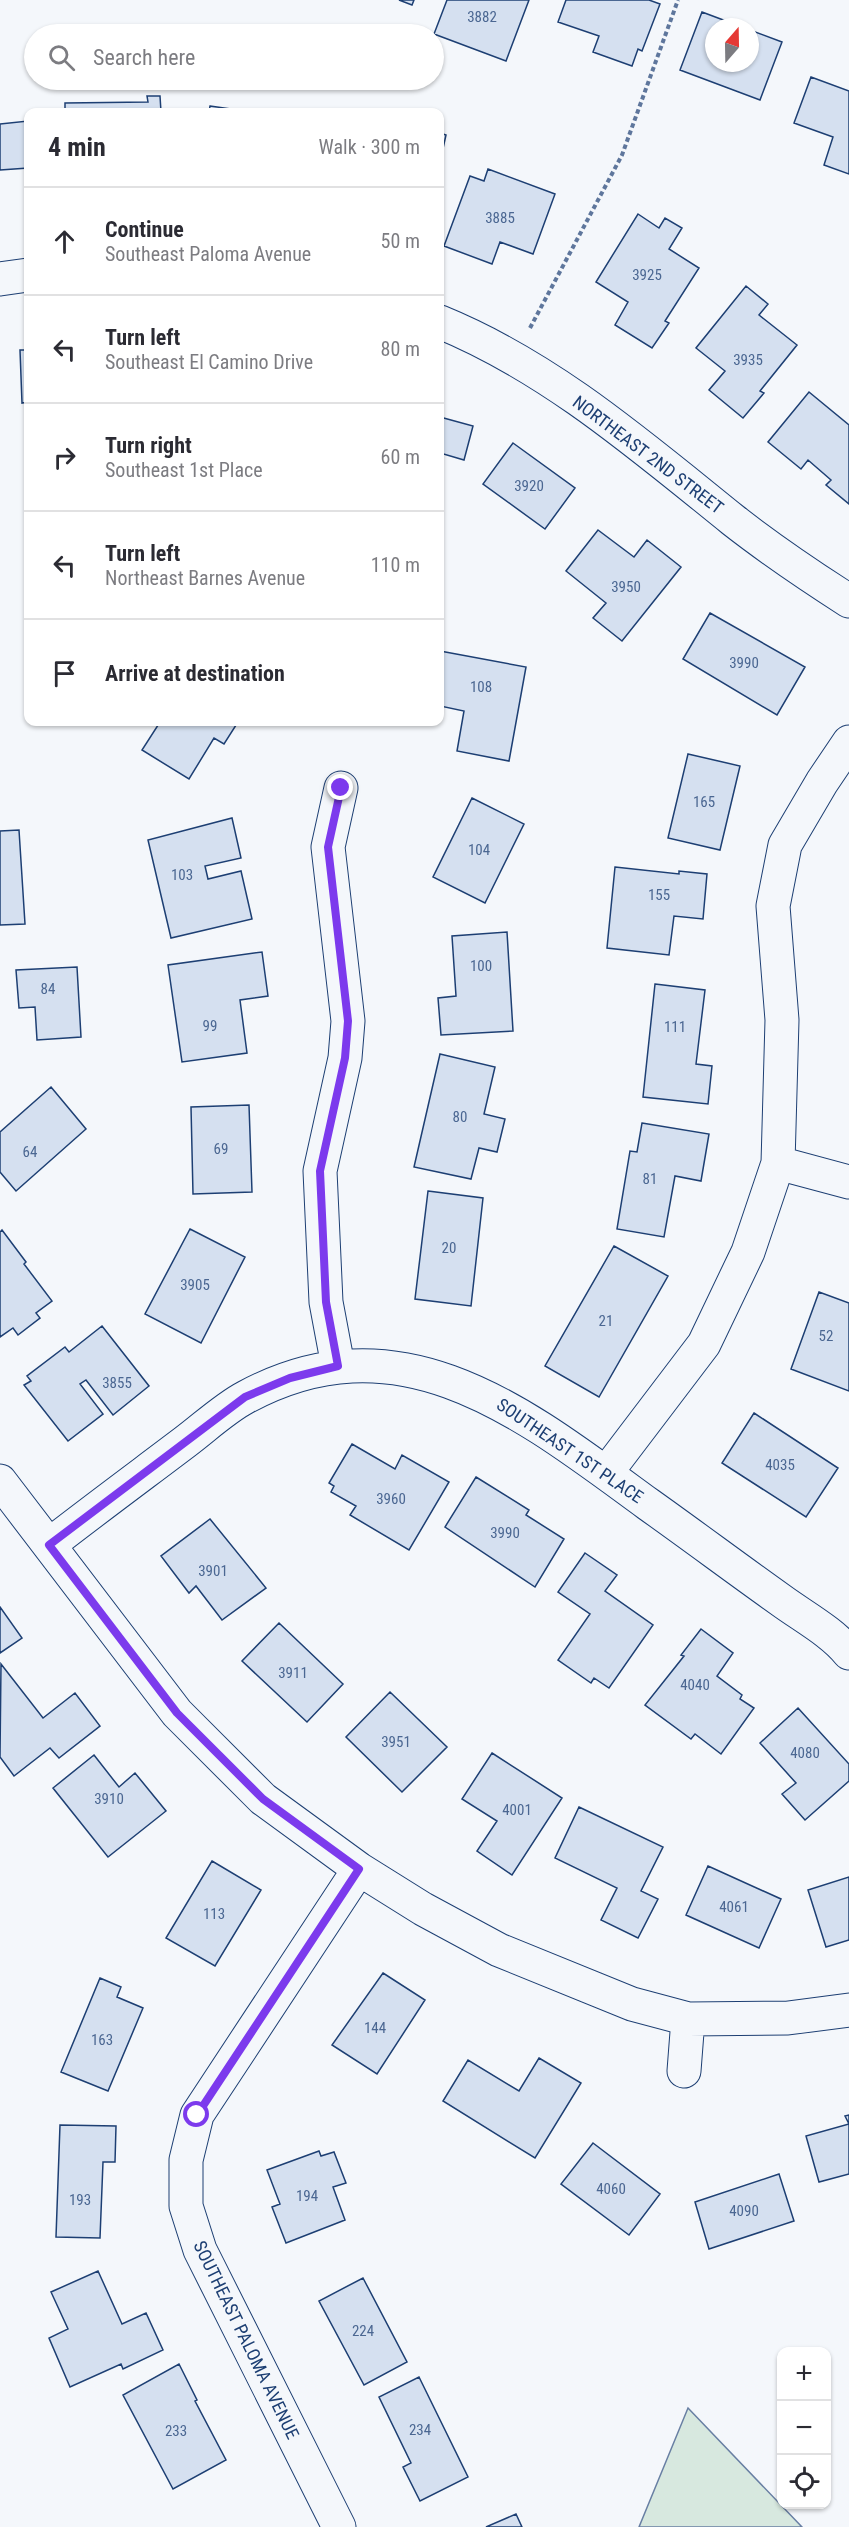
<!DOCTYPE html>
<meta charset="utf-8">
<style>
body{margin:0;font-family:"Roboto Condensed",sans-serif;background:#f7f7f7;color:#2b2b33}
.controls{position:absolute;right:18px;bottom:18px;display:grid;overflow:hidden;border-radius:12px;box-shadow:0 2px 4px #0004}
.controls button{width:54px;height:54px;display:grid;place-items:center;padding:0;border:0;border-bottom:2px solid #e1e1e2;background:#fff;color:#2b2b33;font:30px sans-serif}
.compass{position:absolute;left:705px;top:18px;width:54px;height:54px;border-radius:50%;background:#fff;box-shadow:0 2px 4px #0004;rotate:20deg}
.stop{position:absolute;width:18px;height:18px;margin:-14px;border:4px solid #7c3aed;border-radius:50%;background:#fff}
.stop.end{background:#7c3aed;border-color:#fff;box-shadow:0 2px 6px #0008}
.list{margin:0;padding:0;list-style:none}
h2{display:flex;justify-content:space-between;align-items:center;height:78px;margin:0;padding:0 24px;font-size:26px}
h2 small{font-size:20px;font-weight:400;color:#7c7c81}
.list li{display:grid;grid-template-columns:39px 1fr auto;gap:18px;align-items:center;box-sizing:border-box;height:108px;padding:0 24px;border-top:2px solid #e1e1e2}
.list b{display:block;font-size:22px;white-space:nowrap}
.list p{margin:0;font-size:20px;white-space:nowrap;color:#7c7c81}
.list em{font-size:20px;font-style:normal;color:#7c7c81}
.icon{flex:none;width:33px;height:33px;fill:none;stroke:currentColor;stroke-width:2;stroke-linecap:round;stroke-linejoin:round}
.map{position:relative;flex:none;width:849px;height:2527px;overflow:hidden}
.search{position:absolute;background:#fff;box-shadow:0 2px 4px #0004;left:24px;top:24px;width:420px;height:66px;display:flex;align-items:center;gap:15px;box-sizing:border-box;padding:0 21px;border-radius:33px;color:#7c7c81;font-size:22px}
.panel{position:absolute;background:#fff;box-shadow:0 2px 4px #0004;left:24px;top:108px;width:420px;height:618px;border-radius:12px}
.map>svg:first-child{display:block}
.green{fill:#d7e8df;stroke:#687fa3;stroke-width:1.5}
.building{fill:#d5e0f0;stroke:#1d3f73;stroke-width:1.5}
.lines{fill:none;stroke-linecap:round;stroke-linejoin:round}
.street-casing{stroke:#1d3f73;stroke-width:35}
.path{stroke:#5e769c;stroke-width:4;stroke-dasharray:4.5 3;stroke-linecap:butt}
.street{stroke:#f4f7fb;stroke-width:33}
.route{stroke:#7c3aed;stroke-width:8}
.labels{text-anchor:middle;stroke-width:4.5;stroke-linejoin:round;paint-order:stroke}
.number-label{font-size:15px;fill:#4b6792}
.street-label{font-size:18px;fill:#1d3f73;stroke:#f4f7fb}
</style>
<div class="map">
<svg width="849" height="2527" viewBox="0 0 849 2527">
<rect width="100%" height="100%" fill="#f4f7fb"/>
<!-- green -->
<path class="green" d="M688 2408 802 2527H639Z"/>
<!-- building -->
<path class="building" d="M399 0H414L412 5Z
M447 0H529L506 61 434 34Z
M566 0H649L660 4 642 51 638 49 632 66 593 52 599 36 558 22Z
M702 12 742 27H714V63H750V30L782 42 760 100 680 70Z
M811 77 849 91V174L824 165 833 137 794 123Z
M147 96H160L161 112H65V103L148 102Z
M210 106 252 112H209Z
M28 121V168L0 170V124Z
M440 133 446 135 440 162Z
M488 169 555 194 533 254 500 242 492 264 444 246 470 176 484 181Z
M638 214 659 228 665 218 682 228 669 249 699 268 665 321 669 323 652 348 615 325 628 302 596 282Z
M746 286 768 304 759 315 797 345 760 391 764 393 743 418 709 390 725 371 696 348Z
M20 350H28V402L22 403Z
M809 392 849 425V504L826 485 831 480 808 460 801 469 768 442Z
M440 417 473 426 464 460 440 453Z
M513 443 575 488 545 529 483 484Z
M598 530 634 557 647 540 681 567 622 641 593 618 606 603 566 571Z
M710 613 805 667 777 715 683 659Z
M440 651 526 667 509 761 457 751 464 711 440 706Z
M160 722H238L224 744 214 738 189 779 142 750Z
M688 754 740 766 720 850 668 838Z
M472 798 524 824 485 903 433 877Z
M232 818 241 858 205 866 208 879 241 871 252 919 171 938 148 840Z
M19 830 25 924 0 925V831Z
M615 867 679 874V871L707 874 703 919 674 916 669 955 607 948Z
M507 932 513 1031 441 1035 438 998 456 996 452 936Z
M262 952 268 996 240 1000 247 1053 182 1062 168 965Z
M77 967 81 1037 37 1040 35 1007 19 1008 16 970Z
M655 984 705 990 696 1064 712 1066 708 1104 643 1097Z
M440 1054 495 1067 484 1114 505 1119 497 1152 479 1148 471 1179 414 1167Z
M51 1087 86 1129 16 1191 0 1172V1132Z
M249 1105 252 1192 193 1194 191 1107Z
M642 1123 709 1134 701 1181 675 1176 664 1237 617 1229 630 1151 637 1152Z
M428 1191 483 1198 471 1306 415 1299Z
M190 1229 245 1257 201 1343 145 1314Z
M2 1230 26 1262 24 1264 52 1301 36 1313 40 1318 18 1335 13 1328 0 1337V1232Z
M614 1246 668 1276 599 1397 545 1366Z
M819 1292 849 1303V1391L791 1369Z
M102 1326 149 1386 113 1415 86 1380 80 1384 103 1414 68 1441 24 1385 31 1381 27 1376 65 1347 69 1352Z
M754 1413 838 1468 806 1517 722 1463Z
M352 1444 395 1469 402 1455 449 1482 409 1550 350 1515 356 1506 331 1492 334 1486 329 1483Z
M476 1477 529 1510 526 1515 564 1539 535 1587 445 1527Z
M210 1519 266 1588 222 1620 196 1586 189 1593 161 1556Z
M585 1553 617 1575 605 1591 653 1625 609 1688 594 1678 591 1683 558 1660 590 1614 558 1592Z
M0 1607 22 1638 0 1653Z
M279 1623 343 1684 307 1722 242 1661Z
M701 1629 733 1653 717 1676 742 1695 740 1699 754 1708 721 1754 695 1734 691 1739 645 1705 684 1656 681 1655Z
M1 1664 43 1718 75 1693 100 1726 59 1758 50 1748 14 1776 0 1757Z
M390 1692 447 1747 402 1792 346 1737Z
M798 1708 849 1764V1781L805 1820 782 1794 796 1783 760 1743Z
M492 1753 562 1798 512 1875 477 1851 497 1821 462 1799Z
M94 1755 119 1787 135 1773 166 1811 108 1857 53 1788Z
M579 1807 663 1847 641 1891 658 1899 638 1938 601 1920 617 1888 555 1858Z
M212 1861 261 1890 215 1966 166 1938Z
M708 1866 781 1899 759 1948 686 1915Z
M849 1877V1940L826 1947 808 1890Z
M383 1973 425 2000 377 2074 332 2045Z
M100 1978 121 1987 117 1997 143 2008 108 2091 61 2072Z
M539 2058 581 2083 535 2158 443 2101 468 2060 519 2091Z
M849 2115V2174L819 2182 806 2136 849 2124 845 2116Z
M60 2125 116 2126 115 2162H103L100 2238 56 2237Z
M593 2143 660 2194 629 2235 561 2184Z
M319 2151 321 2156 334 2152 346 2183 333 2187 345 2220 286 2243 272 2207 280 2204 267 2170Z
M779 2174 794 2221 709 2249 695 2202Z
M98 2271 122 2324 146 2313 163 2350 123 2369 121 2364 70 2387 49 2338 68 2329 51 2292Z
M363 2278 407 2362 364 2385 319 2301Z
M179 2364 197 2400 195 2401 226 2460 173 2489 123 2395Z
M419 2377 468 2477 420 2501 403 2467 411 2463 379 2397Z
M516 2514 522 2527H486Z"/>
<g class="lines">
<!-- street casing -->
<g class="street-casing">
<path id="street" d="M0 279 28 275
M440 322C550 367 641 446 733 520 770 549 810 576 849 601
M778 1163 849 1182
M338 1366 326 1302 320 1171 345 1058 348 1021 328 847 341 788
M606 1473 704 1344 748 1252 778 1163 782 1020 773 906 785 845 822 782 849 742
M0 1481 177 1713 263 1799 359 1869 423 1909 499 1950 632 2004 688 2019 788 2018 849 2010
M49 1545C94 1510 140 1476 185 1442 205 1427 225 1408 246 1397 402 1313 526 1415 648 1504 693 1536 737 1569 782 1601 804 1617 832 1632 849 1653
M684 2071 688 2019
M339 2527 200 2250 186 2206V2160L197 2115 359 1869"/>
</g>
<!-- path -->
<path class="path" d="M530 328 622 155 678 0"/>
<!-- street -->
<use href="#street" class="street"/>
</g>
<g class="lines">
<!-- route -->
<path class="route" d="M197 2115 359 1869 263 1799 177 1713 49 1545 245 1397 290 1378 338 1366 326 1302 320 1171 345 1058 348 1021 328 847 341 788"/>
</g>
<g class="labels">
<!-- number labels -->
<g class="number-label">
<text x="482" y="22">3882</text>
<text x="500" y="223">3885</text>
<text x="647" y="280">3925</text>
<text x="748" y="365">3935</text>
<text x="529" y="491">3920</text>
<text x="626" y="592">3950</text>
<text x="744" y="668">3990</text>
<text x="481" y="692">108</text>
<text x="704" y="807">165</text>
<text x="479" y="855">104</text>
<text x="182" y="880">103</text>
<text x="659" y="900">155</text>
<text x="481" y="971">100</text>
<text x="48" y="994">84</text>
<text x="210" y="1031">99</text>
<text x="675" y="1032">111</text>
<text x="460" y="1122">80</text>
<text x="221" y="1154">69</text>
<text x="30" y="1157">64</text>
<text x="650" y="1184">81</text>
<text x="449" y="1253">20</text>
<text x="195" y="1290">3905</text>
<text x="606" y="1326">21</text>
<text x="826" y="1341">52</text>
<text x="117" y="1388">3855</text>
<text x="780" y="1470">4035</text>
<text x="391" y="1504">3960</text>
<text x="505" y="1538">3990</text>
<text x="213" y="1576">3901</text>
<text x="293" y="1678">3911</text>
<text x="695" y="1690">4040</text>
<text x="396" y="1747">3951</text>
<text x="805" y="1758">4080</text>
<text x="109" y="1804">3910</text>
<text x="517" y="1815">4001</text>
<text x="734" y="1912">4061</text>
<text x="214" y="1919">113</text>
<text x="375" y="2033">144</text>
<text x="102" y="2045">163</text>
<text x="611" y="2194">4060</text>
<text x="307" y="2201">194</text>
<text x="80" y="2205">193</text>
<text x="744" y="2216">4090</text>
<text x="363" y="2336">224</text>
<text x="420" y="2435">234</text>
<text x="176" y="2436">233</text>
</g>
<!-- street labels -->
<g class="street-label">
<text transform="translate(648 455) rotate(37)" y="6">NORTHEAST 2ND STREET</text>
<text transform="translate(570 1451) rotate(34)" y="6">SOUTHEAST 1ST PLACE</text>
<text transform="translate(246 2340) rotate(64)" y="6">SOUTHEAST PALOMA AVENUE</text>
</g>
</g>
</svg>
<div class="controls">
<button>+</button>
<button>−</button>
<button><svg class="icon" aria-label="locate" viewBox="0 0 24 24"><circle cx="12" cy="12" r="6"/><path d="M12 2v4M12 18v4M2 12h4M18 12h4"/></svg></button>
</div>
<svg class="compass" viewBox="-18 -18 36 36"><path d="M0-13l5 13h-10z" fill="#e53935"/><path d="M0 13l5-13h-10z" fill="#7c7c81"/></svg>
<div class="stop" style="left:197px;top:2115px"></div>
<div class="stop end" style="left:341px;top:788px"></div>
<div class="search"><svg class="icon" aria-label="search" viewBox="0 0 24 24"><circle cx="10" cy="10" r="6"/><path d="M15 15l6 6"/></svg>Search here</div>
<section class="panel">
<h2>4 min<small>Walk · 300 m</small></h2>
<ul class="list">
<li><svg class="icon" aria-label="ahead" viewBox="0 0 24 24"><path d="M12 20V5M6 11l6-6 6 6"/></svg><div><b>Continue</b><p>Southeast Paloma Avenue</p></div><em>50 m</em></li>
<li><svg class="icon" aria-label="left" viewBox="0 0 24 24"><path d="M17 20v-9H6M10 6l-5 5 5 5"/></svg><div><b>Turn left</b><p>Southeast El Camino Drive</p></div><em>80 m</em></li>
<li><svg class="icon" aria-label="right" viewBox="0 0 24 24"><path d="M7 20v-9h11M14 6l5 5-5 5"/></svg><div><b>Turn right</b><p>Southeast 1st Place</p></div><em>60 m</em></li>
<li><svg class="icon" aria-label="left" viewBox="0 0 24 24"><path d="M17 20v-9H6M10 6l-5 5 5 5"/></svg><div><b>Turn left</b><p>Northeast Barnes Avenue</p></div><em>110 m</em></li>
<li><svg class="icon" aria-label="arrive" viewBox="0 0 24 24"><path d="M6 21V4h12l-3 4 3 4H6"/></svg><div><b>Arrive at destination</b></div></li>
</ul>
</section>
</div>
